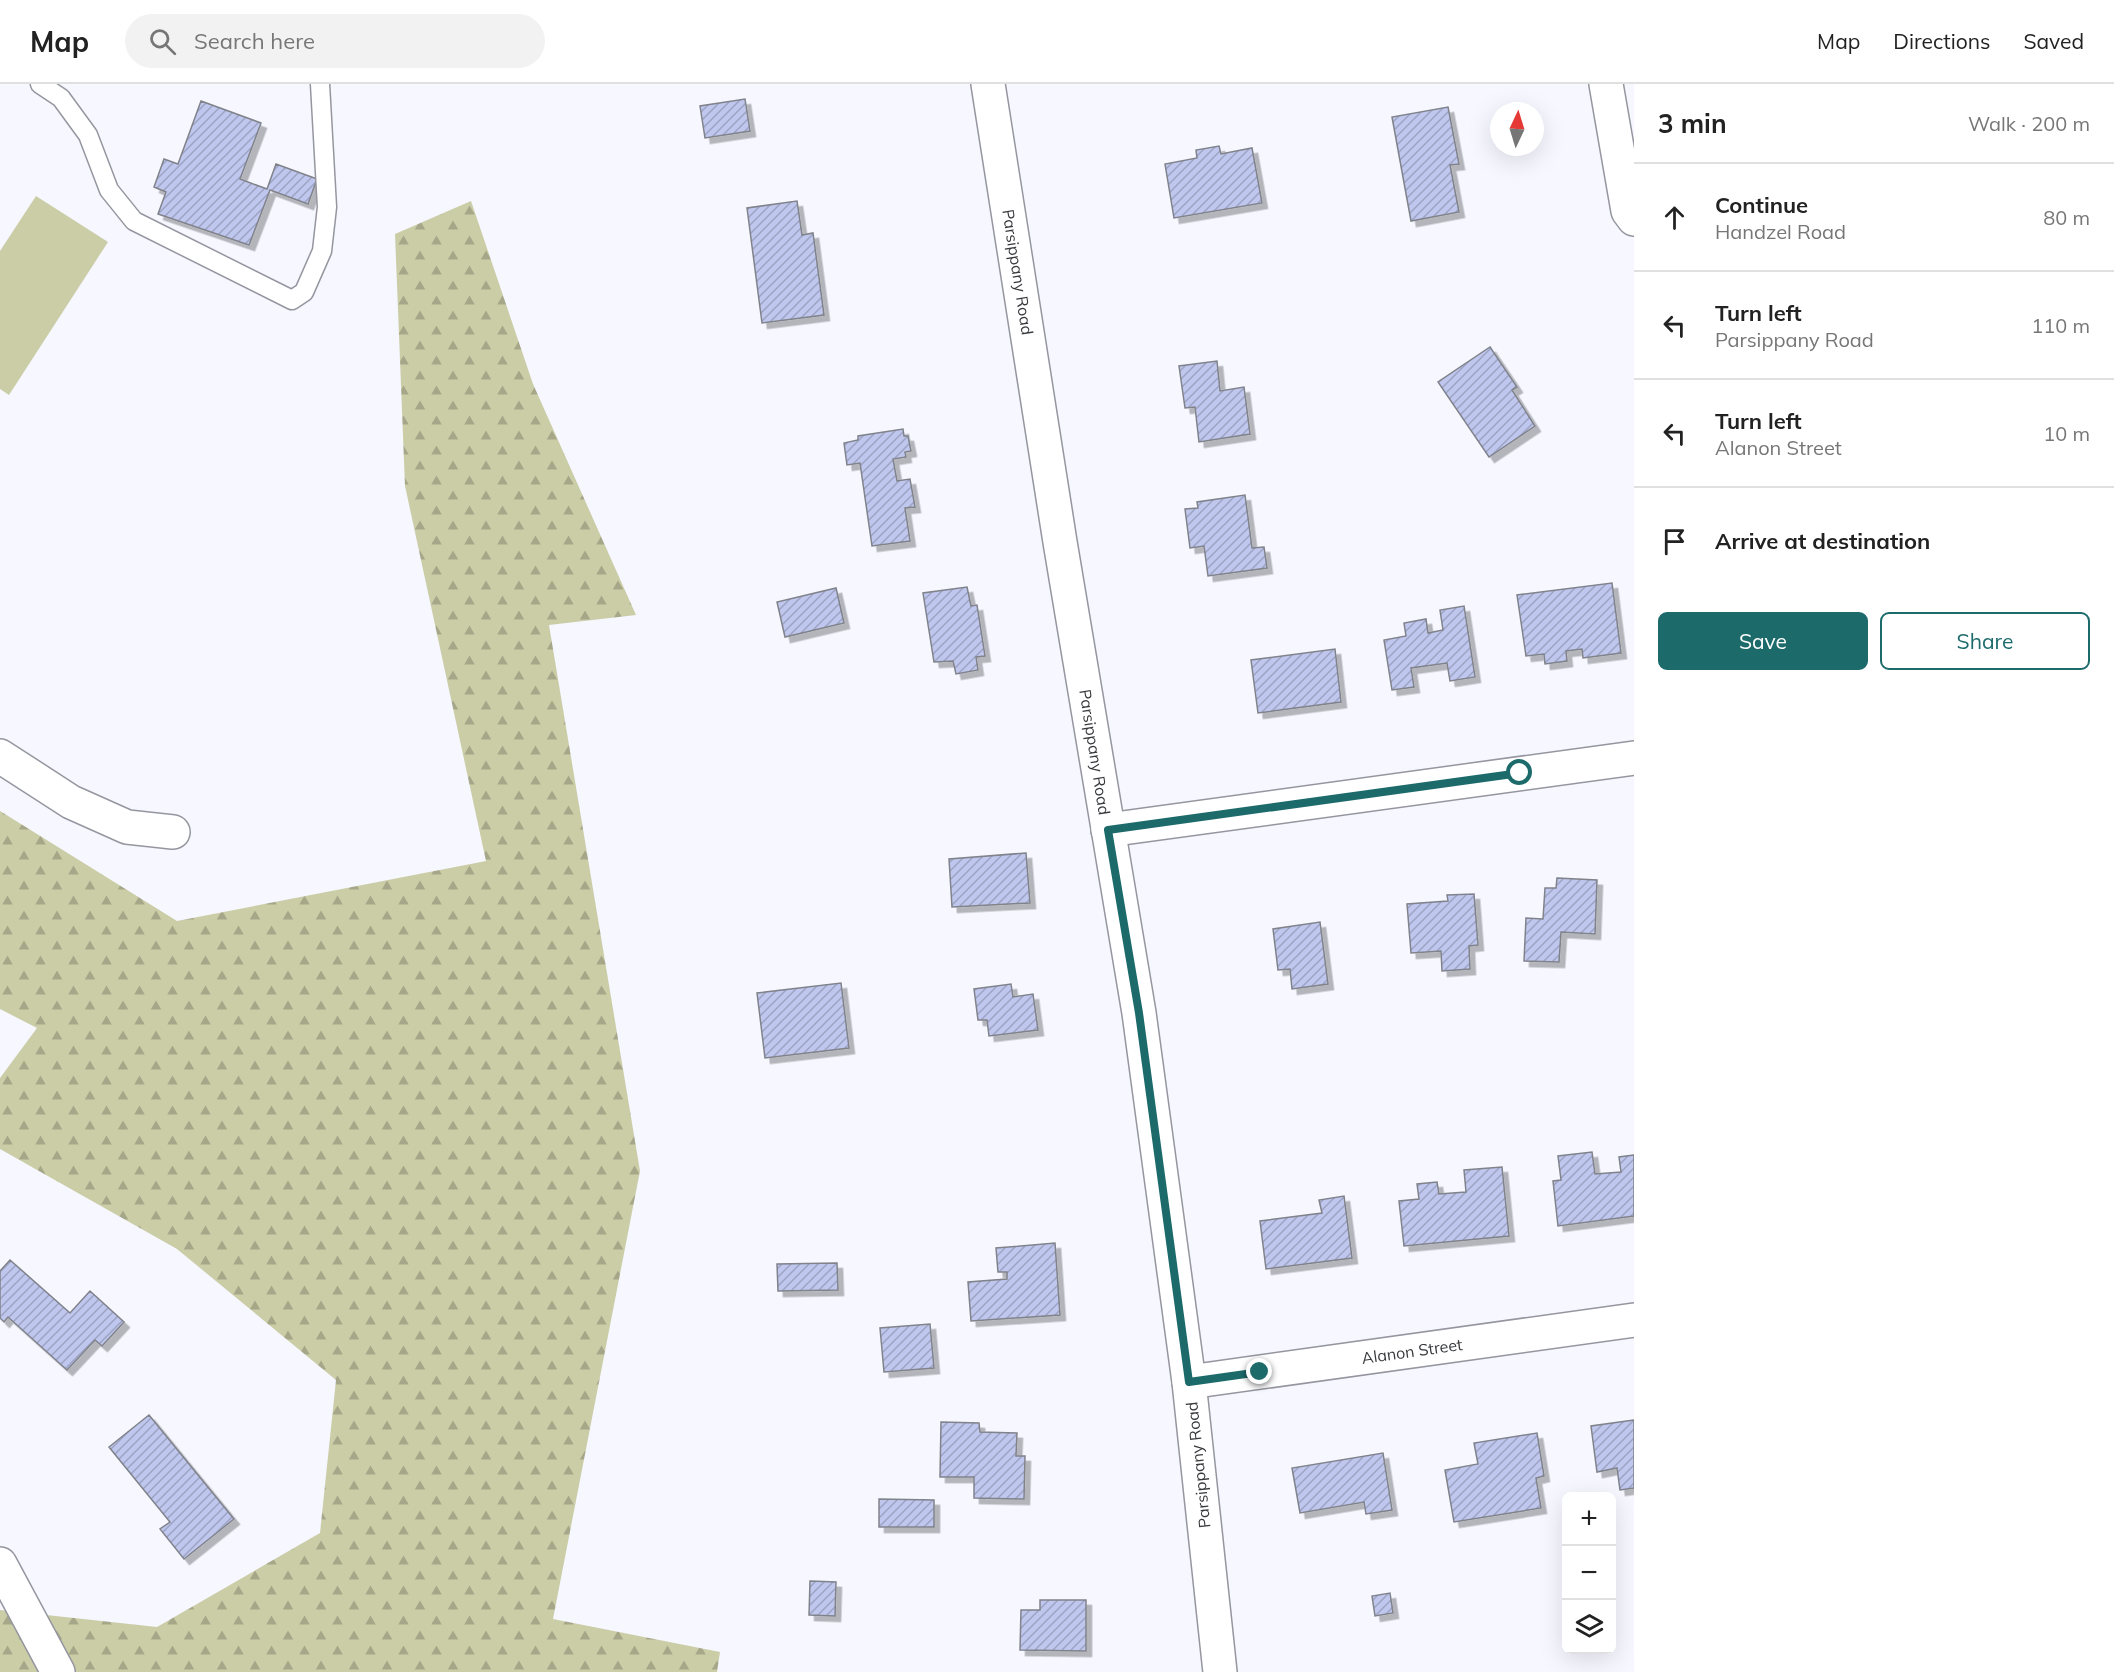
<!DOCTYPE html>
<meta charset="utf-8">
<style>
body{margin:0;font-family:Mulish,sans-serif;background:#f2f2f2;color:#222}
.controls{position:absolute;right:18px;bottom:18px;display:grid;overflow:hidden;border-radius:9px;box-shadow:0 6px 24px #0002}
.controls button{width:54px;height:54px;display:grid;place-items:center;padding:0;border:0;border-bottom:2px solid #e0e0e0;background:#fff;color:#222;font:30px sans-serif}
.compass{position:absolute;left:1490px;top:18px;width:54px;height:54px;border-radius:50%;background:#fff;box-shadow:0 6px 24px #0002;rotate:4deg}
.stop{position:absolute;width:18px;height:18px;margin:-14px;border:4px solid #1d6a6b;border-radius:50%;background:#fff}
.stop.end{background:#1d6a6b;border-color:#fff;box-shadow:0 2px 6px #0008}
.list{margin:0;padding:0;list-style:none}
h2{display:flex;justify-content:space-between;align-items:center;height:78px;margin:0;padding:0 24px;font-size:26px}
h2 small{font-size:20px;font-weight:400;color:#767676}
.list li{display:grid;grid-template-columns:39px 1fr auto;gap:18px;align-items:center;box-sizing:border-box;height:108px;padding:0 24px;border-top:2px solid #e0e0e0}
.list b{display:block;font-size:22px;white-space:nowrap}
.list p{margin:0;font-size:20px;white-space:nowrap;color:#767676}
.list em{font-size:20px;font-style:normal;color:#767676}
.actions{display:flex;gap:12px;padding:18px 24px}
.actions a{flex:1;padding:14px 0;border:2px solid #1d6a6b;border-radius:9px;text-align:center;font-size:21px;color:#1d6a6b}
.actions .main{background:#1d6a6b;color:#fff}
.icon{flex:none;width:33px;height:33px;fill:none;stroke:currentColor;stroke-width:2;stroke-linecap:round;stroke-linejoin:round}
.map{position:relative;flex:none;width:1634px;height:1588px;overflow:hidden}
header{display:flex;align-items:center;gap:36px;box-sizing:border-box;height:84px;padding:0 30px;background:#fff;border-bottom:2px solid #e0e0e0}
header strong{font-size:28px}
nav{display:flex;gap:33px;margin-inline-start:auto;font-size:21px}
.search{width:420px;height:54px;background:#f2f2f2;display:flex;align-items:center;gap:15px;box-sizing:border-box;padding:0 21px;border-radius:33px;color:#767676;font-size:22px}
main{display:flex}
aside{flex:1;background:#fff}
.map>svg:first-child{display:block}
.forest{fill:url(#forest-firs)}
.pitch{fill:#cbcda7}
.building{fill:url(#building-hatch);stroke:#81838b;stroke-width:1.5;filter:url(#shadow)}
.lines{fill:none;stroke-linecap:round;stroke-linejoin:round}
.service-casing{stroke:#95969f;stroke-width:21}
.minor-casing{stroke:#95969f;stroke-width:36}
.secondary-casing{stroke:#95969f;stroke-width:36}
.service{stroke:#fff;stroke-width:18}
.minor{stroke:#fff;stroke-width:33}
.secondary{stroke:#fff;stroke-width:33}
.route{stroke:#1d6a6b;stroke-width:8}
.labels{text-anchor:middle;stroke-width:4.5;stroke-linejoin:round;paint-order:stroke}
.street-label{font-size:16px;fill:#38393c;stroke:#fff}
</style>
<header>
<strong>Map</strong>
<div class="search"><svg class="icon" aria-label="search" viewBox="0 0 24 24"><circle cx="10" cy="10" r="6"/><path d="M15 15l6 6"/></svg>Search here</div>
<nav><a>Map</a><a>Directions</a><a>Saved</a></nav>
</header>
<main>
<div class="map">
<svg width="1634" height="1588" viewBox="0 0 1634 1588">
<defs>
<pattern id="forest-firs" width="22" height="20" patternUnits="userSpaceOnUse" patternTransform="scale(1.5)"><rect width="22" height="20" fill="#cbcda7"/><path d="M5 1l3.5 6h-7zM16 11l3.5 6h-7z" fill="#a6a789"/></pattern>
<pattern id="building-hatch" width="6" height="6" patternUnits="userSpaceOnUse" patternTransform="scale(1.5)"><rect width="6" height="6" fill="#bfc7ef"/><path d="M-1 1l2-2M0 6l6-6M5 7l2-2" fill="none" stroke="#9ca3c3"/></pattern>
<filter id="shadow"><feDropShadow dx="5.5" dy="5.5" stdDeviation="0" flood-color="#0004"/></filter>
</defs>
<rect width="100%" height="100%" fill="#f6f7ff"/>
<!-- forest -->
<path class="forest" d="M471 117 533 300 636 531 549 541 640 1087 553 1535 720 1568 717 1588H0V1526L157 1543 320 1449 336 1296 177 1165 0 1065V994L37 944 0 925V727L177 837 486 777 405 402 395 150Z"/>
<!-- pitch -->
<path class="pitch" d="M36 112 108 158 9 311 0 305V167Z"/>
<!-- building -->
<path class="building" d="M745 15 750 47 705 54 700 22Z
M201 17 261 39 240 95 267 105 276 80 317 95 308 120 270 106 249 161 158 130 166 108 154 103 164 75 178 80Z
M1448 23 1459 80 1450 81 1459 128 1411 137 1392 33Z
M1219 62 1221 70 1252 64 1262 119 1174 134 1165 80 1197 74 1196 66Z
M797 117 802 151 813 149 824 231 762 239 747 124Z
M1490 263 1517 303 1512 306 1535 342 1489 373 1438 298Z
M1217 277 1220 307 1244 303 1250 350 1199 358 1195 323 1185 324 1179 282Z
M903 345 904 352H908L911 367 905 368 906 373 893 375 897 397 910 395 915 423 905 424 910 457 872 462 860 379 847 381 844 359 858 356V352Z
M1245 411 1252 464 1264 463 1267 484 1208 492 1204 462 1190 464 1185 425 1198 424 1197 418Z
M1612 499 1621 569 1583 574 1582 565 1566 567 1567 577 1545 580 1544 570 1526 572 1517 511Z
M967 503 971 522 977 521 985 572 976 573 978 586 956 590 953 577 934 578 923 509Z
M836 504 844 539 785 553 777 518Z
M1464 522 1475 593 1450 597 1447 579 1411 584 1414 603 1392 606 1384 556 1406 552 1404 539 1426 535 1428 549 1443 546 1440 526Z
M1335 565 1341 618 1258 629 1251 576Z
M1026 769 1030 819 952 823 949 775Z
M1557 794 1597 796 1595 850 1561 848 1559 878 1524 877 1526 834 1543 835 1545 804H1556Z
M1474 810 1478 861 1469 862 1470 885 1442 887 1441 867 1411 869 1407 820 1448 817 1447 811Z
M1320 838 1328 900 1292 905 1290 885 1278 886 1273 845Z
M841 899 849 964 765 974 757 909Z
M1011 900 1013 913 1033 910 1038 946 989 952 987 936H978L974 905Z
M1592 1068 1595 1090 1621 1088 1619 1073 1634 1071V1132L1558 1142 1553 1097 1561 1096 1558 1072Z
M1502 1083 1509 1152 1404 1162 1399 1117 1419 1115 1417 1100 1437 1098 1439 1110 1466 1108 1464 1086Z
M1344 1112 1352 1174 1266 1185 1260 1137 1322 1129 1319 1116Z
M1055 1159 1060 1231 971 1237 968 1198 1007 1195V1188H998L996 1164Z
M10 1176 70 1229 90 1207 124 1238 102 1262 95 1256 67 1286 8 1233 4 1238 0 1234V1187Z
M837 1179 838 1206 778 1207 777 1180Z
M930 1240 934 1284 884 1288 880 1244Z
M149 1331 234 1435 184 1475 160 1445 170 1438 109 1363Z
M1634 1336V1404L1620 1406 1617 1384 1597 1388 1591 1342Z
M941 1338 979 1339 980 1348 1017 1349 1016 1372H1025L1024 1415 974 1414V1393H940Z
M1537 1349 1544 1392 1536 1394 1541 1424 1454 1438 1445 1386 1478 1380 1474 1359Z
M1383 1369 1392 1426 1366 1430 1364 1418 1300 1429 1292 1384Z
M879 1415 934 1416V1443H879Z
M810 1497 836 1498 835 1532 809 1531Z
M1390 1509 1393 1529 1375 1532 1372 1512Z
M1040 1516H1086V1567L1020 1566 1021 1526H1040Z"/>
<g class="lines">
<!-- service casing -->
<g class="service-casing">
<path id="service" d="M40 0 61 14 88 51 109 106 134 137 292 216 304 208 322 167 327 123 320 0"/>
</g>
<!-- minor casing -->
<g class="minor-casing">
<path id="minor" d="M1606 0 1628 127 1634 135
M0 672 71 718 127 743 173 748
M1108 746 1634 674
M1189 1298 1634 1236
M0 1480 58 1588"/>
</g>
<!-- secondary casing -->
<g class="secondary-casing">
<path id="secondary" d="M988 0 1060 458 1139 929 1189 1298 1220 1588"/>
</g>
<!-- service -->
<use href="#service" class="service"/>
<!-- minor -->
<use href="#minor" class="minor"/>
<!-- secondary -->
<use href="#secondary" class="secondary"/>
</g>
<g class="lines">
<!-- route -->
<path class="route" d="M1260 1288 1189 1298 1139 929 1108 746 1520 689"/>
</g>
<g class="labels">
<!-- street labels -->
<g class="street-label">
<text transform="translate(1018 188) rotate(81)" y="6">Parsippany Road</text>
<text transform="translate(1095 668) rotate(81)" y="6">Parsippany Road</text>
<text transform="translate(1412 1267) rotate(-8)" y="6">Alanon Street</text>
<text transform="translate(1198 1381) rotate(-96)" y="6">Parsippany Road</text>
</g>
</g>
</svg>
<div class="controls">
<button>+</button>
<button>−</button>
<button><svg class="icon" aria-label="layers" viewBox="0 0 24 24"><path d="M12 4l9 5-9 5-9-5zM3 14l9 5 9-5"/></svg></button>
</div>
<svg class="compass" viewBox="-18 -18 36 36"><path d="M0-13l5 13h-10z" fill="#e53935"/><path d="M0 13l5-13h-10z" fill="#767676"/></svg>
<div class="stop" style="left:1520px;top:689px"></div>
<div class="stop end" style="left:1260px;top:1288px"></div>
</div>
<aside>
<h2>3 min<small>Walk · 200 m</small></h2>
<ul class="list">
<li><svg class="icon" aria-label="ahead" viewBox="0 0 24 24"><path d="M12 20V5M6 11l6-6 6 6"/></svg><div><b>Continue</b><p>Handzel Road</p></div><em>80 m</em></li>
<li><svg class="icon" aria-label="left" viewBox="0 0 24 24"><path d="M17 20v-9H6M10 6l-5 5 5 5"/></svg><div><b>Turn left</b><p>Parsippany Road</p></div><em>110 m</em></li>
<li><svg class="icon" aria-label="left" viewBox="0 0 24 24"><path d="M17 20v-9H6M10 6l-5 5 5 5"/></svg><div><b>Turn left</b><p>Alanon Street</p></div><em>10 m</em></li>
<li><svg class="icon" aria-label="arrive" viewBox="0 0 24 24"><path d="M6 21V4h12l-3 4 3 4H6"/></svg><div><b>Arrive at destination</b></div></li>
</ul>
<div class="actions"><a class="main">Save</a><a>Share</a></div>
</aside>
</main>
